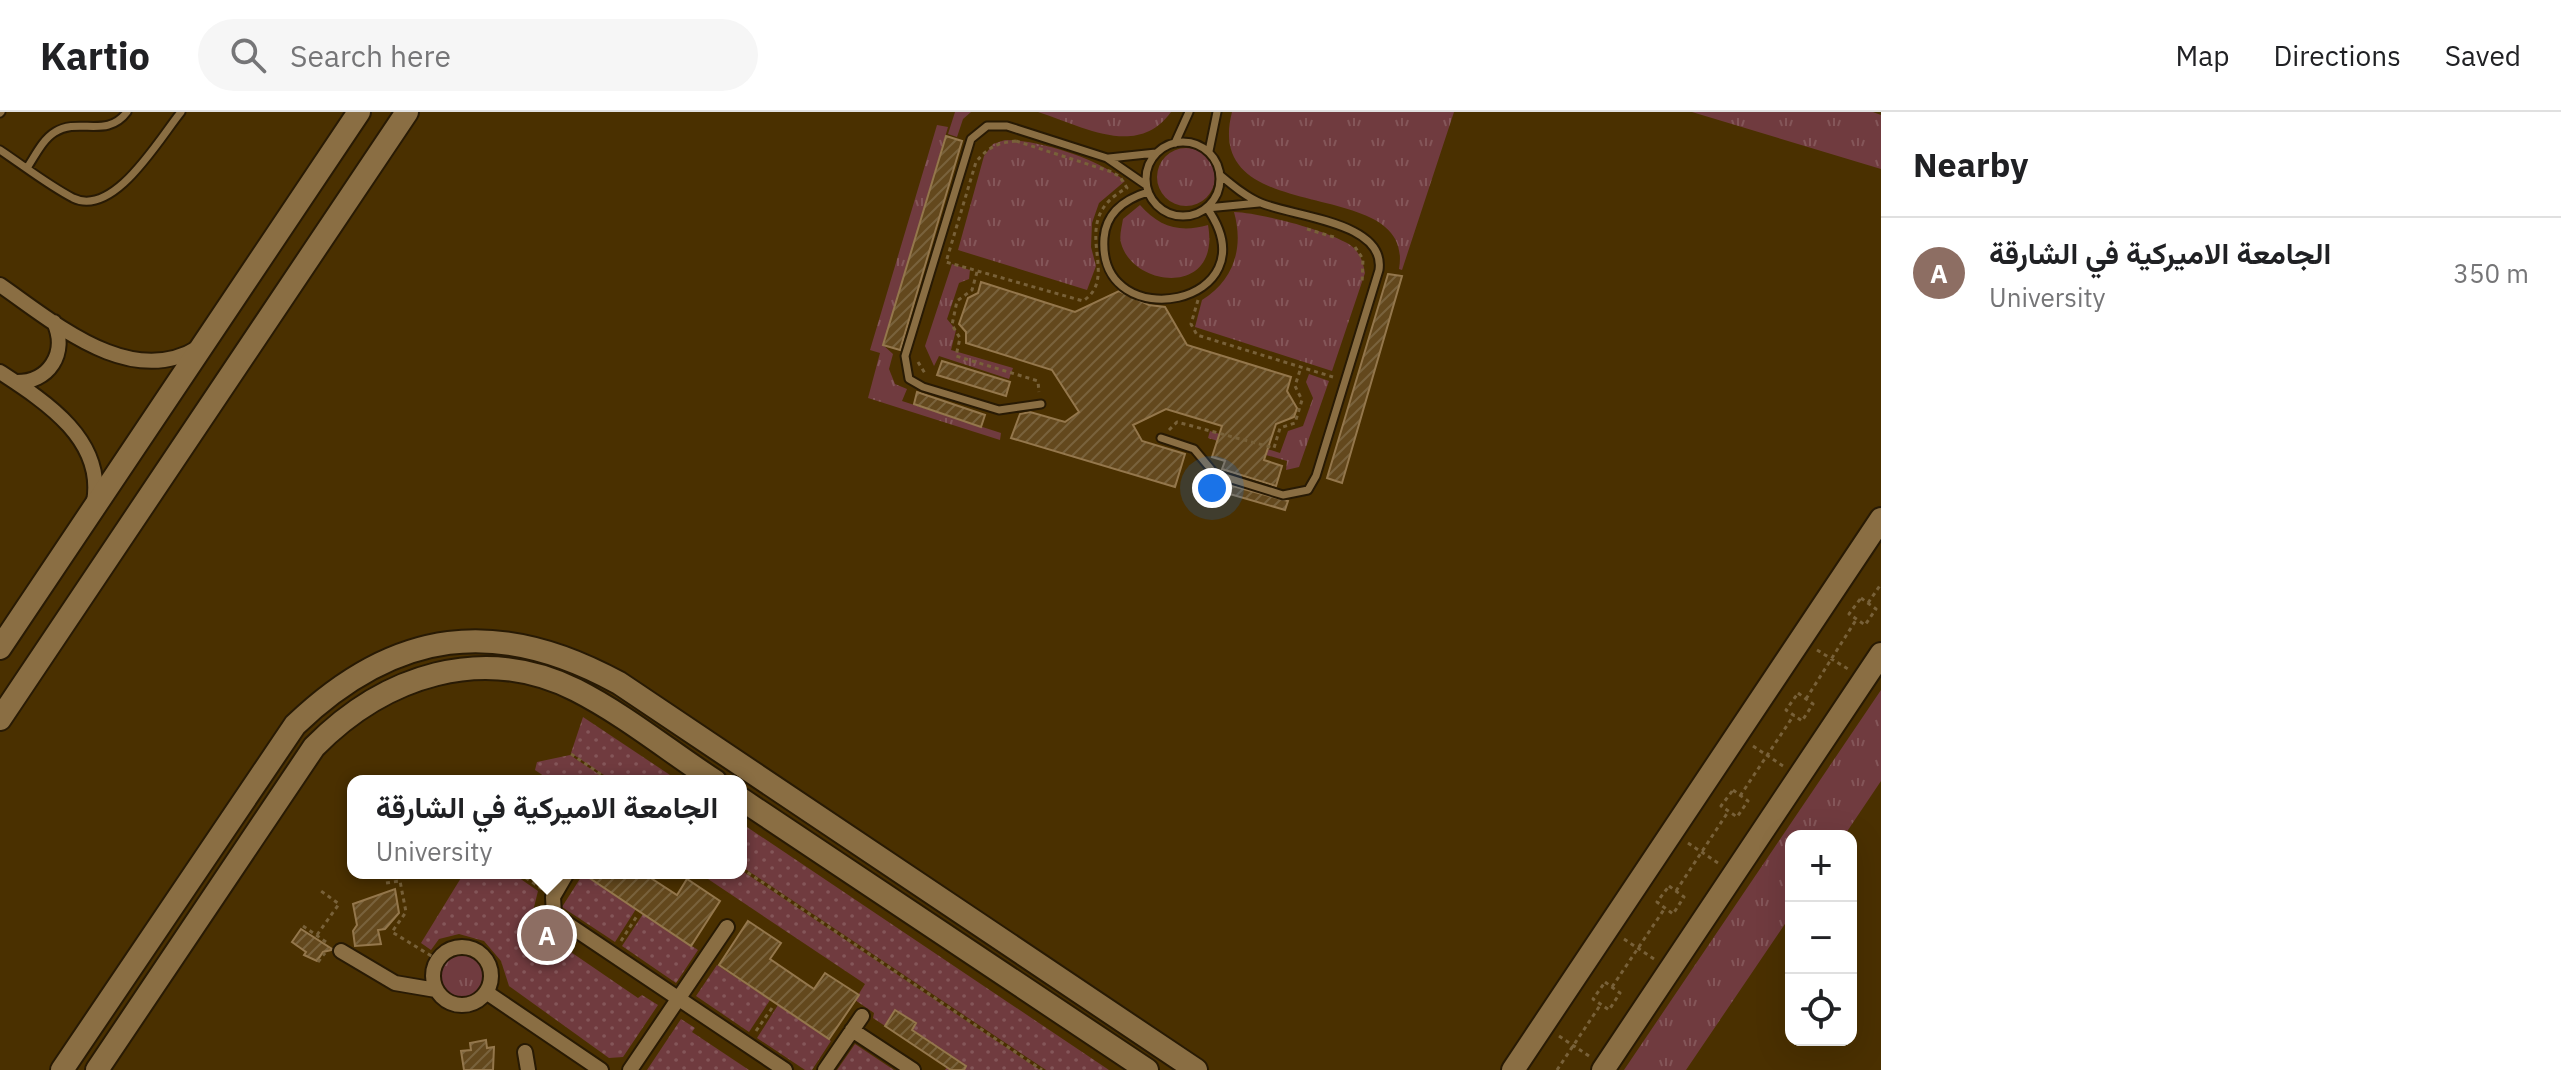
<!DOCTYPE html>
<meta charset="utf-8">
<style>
body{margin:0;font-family:"IBM Plex Sans",Vazirmatn,sans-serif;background:#f6f6f6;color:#202124}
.controls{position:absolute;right:24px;bottom:24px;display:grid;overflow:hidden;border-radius:16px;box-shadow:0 8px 32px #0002}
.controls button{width:72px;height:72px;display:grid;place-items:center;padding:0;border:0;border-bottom:2px solid #e0e0e0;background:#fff;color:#202124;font:40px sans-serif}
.you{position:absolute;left:1212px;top:376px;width:28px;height:28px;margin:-20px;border:6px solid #fff;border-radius:50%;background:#1a73e8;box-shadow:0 0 0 12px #1a73e833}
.badge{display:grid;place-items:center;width:52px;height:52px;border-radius:50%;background:#506685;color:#fff;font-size:26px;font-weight:700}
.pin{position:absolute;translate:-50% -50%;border:4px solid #fff;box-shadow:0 2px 8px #0006}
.popup{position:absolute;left:347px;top:663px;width:400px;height:104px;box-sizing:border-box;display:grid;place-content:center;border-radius:16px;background:#fff;filter:drop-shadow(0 2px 6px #0005);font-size:26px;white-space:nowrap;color:#757577}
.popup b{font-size:30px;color:#202124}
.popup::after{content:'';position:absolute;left:50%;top:100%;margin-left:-16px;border:16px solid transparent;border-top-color:#fff}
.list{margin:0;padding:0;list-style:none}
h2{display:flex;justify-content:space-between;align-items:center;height:104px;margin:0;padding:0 32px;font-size:34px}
h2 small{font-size:26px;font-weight:400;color:#757577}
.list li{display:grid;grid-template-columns:52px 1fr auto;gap:24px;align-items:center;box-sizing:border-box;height:112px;padding:0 32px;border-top:2px solid #e0e0e0}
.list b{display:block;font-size:30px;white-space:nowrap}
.list p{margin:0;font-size:26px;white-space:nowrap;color:#757577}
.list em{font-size:26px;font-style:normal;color:#757577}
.icon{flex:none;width:44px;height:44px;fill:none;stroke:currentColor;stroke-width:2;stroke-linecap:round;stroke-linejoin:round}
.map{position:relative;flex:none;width:1881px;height:958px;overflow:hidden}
header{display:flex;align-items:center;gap:48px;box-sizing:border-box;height:112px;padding:0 40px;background:#fff;border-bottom:2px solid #e0e0e0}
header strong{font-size:38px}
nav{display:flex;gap:44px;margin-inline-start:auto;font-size:28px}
.search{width:560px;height:72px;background:#f6f6f6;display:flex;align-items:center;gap:20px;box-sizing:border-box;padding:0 28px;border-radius:44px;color:#757577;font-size:30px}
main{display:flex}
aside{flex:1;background:#fff}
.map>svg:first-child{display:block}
.grass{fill:url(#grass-tufts)}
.garden{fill:url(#garden-dots)}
.building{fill:url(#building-hatch);stroke:#94774c;stroke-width:2}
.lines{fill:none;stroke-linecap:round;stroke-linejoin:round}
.lane-casing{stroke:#281a04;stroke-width:11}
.street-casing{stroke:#281a04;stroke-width:18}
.secondary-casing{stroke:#281a04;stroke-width:26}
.path{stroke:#786139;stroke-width:3;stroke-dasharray:4 4;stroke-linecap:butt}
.lane{stroke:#8a6e43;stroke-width:7}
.street{stroke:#8a6e43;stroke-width:14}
.secondary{stroke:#8a6e43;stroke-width:22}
</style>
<header>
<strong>Kartio</strong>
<div class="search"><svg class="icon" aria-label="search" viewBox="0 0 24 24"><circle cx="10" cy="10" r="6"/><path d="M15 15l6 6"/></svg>Search here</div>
<nav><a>Map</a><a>Directions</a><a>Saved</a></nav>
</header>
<main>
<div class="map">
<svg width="1881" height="958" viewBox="0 0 1881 958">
<defs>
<pattern id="grass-tufts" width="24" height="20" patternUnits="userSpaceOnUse" patternTransform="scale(2)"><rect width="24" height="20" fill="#703b3f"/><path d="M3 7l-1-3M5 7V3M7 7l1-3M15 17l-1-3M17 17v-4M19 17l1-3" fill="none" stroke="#845659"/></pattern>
<pattern id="garden-dots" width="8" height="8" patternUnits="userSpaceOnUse" patternTransform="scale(2)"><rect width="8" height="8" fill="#703b3f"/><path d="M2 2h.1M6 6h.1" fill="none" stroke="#845659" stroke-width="1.8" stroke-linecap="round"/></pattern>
<pattern id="building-hatch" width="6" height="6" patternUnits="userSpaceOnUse" patternTransform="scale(2)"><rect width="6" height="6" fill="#63481d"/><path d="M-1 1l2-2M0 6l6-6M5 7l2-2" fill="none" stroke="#79623c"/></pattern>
</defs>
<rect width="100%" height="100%" fill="#4a3000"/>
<!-- grass -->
<path class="grass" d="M955 0H971L963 7 957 25 948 22Z
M1038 0H1171C1137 47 1083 14 1038 0Z
M1232 0H1454L1402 158 1399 157C1416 60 1201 120 1232 0Z
M1692 0H1873L1881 3V57Z
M937 13 948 15 883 233 893 242 889 257 895 272 907 277 902 289 1001 321 1000 328 868 286 880 241 870 238Z
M1005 28C1039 28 1099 47 1125 69L1099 91 1092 111 1091 135 1096 154 1087 178 958 138 984 44 993 32Z
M1157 65a29 29 0 1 1 58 0a29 29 0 1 1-58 0Z
M1140 93C1159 115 1180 121 1208 113 1221 185 1133 176 1121 131 1119 124 1122 114 1123 107Z
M1234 100C1261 101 1321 117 1345 130 1358 136 1363 148 1365 161L1332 259 1195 215 1202 188C1234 168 1244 136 1234 100Z
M952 152 970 158 969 167 959 171 947 207 956 218 951 238 1013 256 1009 267 939 244 934 254 925 234Z
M1309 262 1329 269 1299 355 1286 358 1287 349 1208 326 1210 319 1280 341 1288 319 1303 314 1313 286 1306 270Z
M1881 578V669L1844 724H1791V803L1686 958H1624Z
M440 864a22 22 0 1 1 44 0a22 22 0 1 1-44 0Z"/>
<!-- garden -->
<path class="garden" d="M583 605 679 669H613L571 641Z
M570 643 609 669H551L535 658 537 650Z
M741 711 1109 958H1046L741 754Z
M741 758 1040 958H945L954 946 912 918 916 911 896 898 885 914 873 906 874 901 855 888 865 872 699 761H741Z
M464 761H512L538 779 533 799 546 823 638 886 642 883 658 893 623 945 609 946 509 874 501 849 484 829 459 822 439 827 431 838 421 831Z
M583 762 636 797 615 830 562 795Z
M643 802 698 838 676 871 622 834Z
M717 853 770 888 749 920 696 884Z
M778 893 831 929 812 958H805L757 926Z
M681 907 695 916 692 920 749 958H647Z
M855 932 894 958H837Z"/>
<!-- building -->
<path class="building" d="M946 24 962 29 900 238 883 233Z
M1388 162 1402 164 1342 371 1327 366Z
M981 170 1075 200 1119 179 1149 193 1165 195 1187 233 1291 265 1287 279 1297 296 1294 305 1276 312 1264 348 1282 354 1276 374 1222 357 1225 349 1212 345 1222 314 1166 297 1133 313 1142 329 1185 342 1175 375 1011 326 1020 302 1030 300 1065 310 1079 300 1052 258 966 231V220L959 212 968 186 978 181Z
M942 249 1010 270 1006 284 937 263Z
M917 280 985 303 981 315 914 292Z
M1218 370 1288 389 1285 398 1216 378Z
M582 761H643L677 783 687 767 720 789 691 834Z
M395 777 399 801 385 817 378 818 381 832 355 834 353 819 357 813 353 792Z
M748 809 781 831 770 847 814 877 825 861 859 883 829 927 719 853Z
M301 817 332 837 331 838 323 840 317 849 304 843 306 840 292 830Z
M895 898 916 911 912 918 966 954 964 958H951L885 914Z
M486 928 487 936 494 935 493 958H464L461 939 471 938 470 931Z"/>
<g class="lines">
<!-- lane casing -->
<g class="lane-casing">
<path id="lane" d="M0 1 1 0
M1146 67a37 37 0 1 1 74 0a37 37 0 1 1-74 0Z
M1175 31 1189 0
M0 38C24 54 48 73 73 86 114 106 159 27 181 0
M1209 39 1217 0
M1109 46 1156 41
M27 56C35 44 43 27 55 20 79 5 107 27 127 0
M1148 80C1125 87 1106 101 1104 126 1097 227 1275 193 1207 96L1259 91
M1041 292 999 298 923 275 909 267 905 244 971 27 987 14H1007L1107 46 1146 73
M1161 326 1194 337 1215 362 1283 383 1308 378 1316 364 1379 158C1386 110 1295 105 1261 91 1246 85 1232 73 1220 63"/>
</g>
<!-- street casing -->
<g class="street-casing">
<path id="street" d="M0 173C55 211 131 278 199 235
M0 260C46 290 105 328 94 390
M15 270C49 271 68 241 54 210
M567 761 553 785 554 803 785 958
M433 864a29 29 0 1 1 58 0a29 29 0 1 1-58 0Z
M341 839 395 871 436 878
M486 880 601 958
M852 918 913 958
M525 940 528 958
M630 958 727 815
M825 958 862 904"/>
</g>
<!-- secondary casing -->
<g class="secondary-casing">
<path id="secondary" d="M0 536 359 0
M0 607 407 0
M741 687 1147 958
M62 958 295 613C395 517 497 504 619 571L1196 958
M97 958 314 635C384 564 482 531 576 578 625 603 669 639 715 669
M1513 958 1881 407
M1603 958 1881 542"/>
</g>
<!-- path -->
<path class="path" d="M1016 29 1112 60 1120 65 1127 76C1064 109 1123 163 1083 189L946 150 976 50C988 35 997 31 1016 29Z
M1307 117 1337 126
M1355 135 1363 147 1362 172
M977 160 972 178 957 189 952 213 960 226 956 244 1038 269 1039 280
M1198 188 1191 212 1197 223 1333 265
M918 250 926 263
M1169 318 1177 310 1274 336 1280 316 1295 311 1302 288 1295 274 1301 255
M1861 486 1876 497 1865 513 1849 502Z
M1868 491 1881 472
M1817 538 1848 557
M1798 581 1813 592 1802 609 1786 598Z
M1806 587 1856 508
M1753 634 1783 654
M571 642 611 669
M1733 678 1748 689 1737 705 1721 694Z
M1740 684 1794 603
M1688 731 1718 751
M741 756 1042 958
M519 761 542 777
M386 771 400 769 406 800 392 820 438 848
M1669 774 1684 785 1673 802 1657 790Z
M1676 779 1728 700
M303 814 329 832
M317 823 339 792 321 779
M1624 827 1654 847
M621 829 637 804
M318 850 325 841
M1605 870 1620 881 1609 898 1593 887Z
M1612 875 1665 796
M756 919 772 896
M1559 924 1589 944
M1557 958 1601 892"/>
<!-- lane -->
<use href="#lane" class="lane"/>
<!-- street -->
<use href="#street" class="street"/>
<!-- secondary -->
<use href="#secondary" class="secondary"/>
</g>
</svg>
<div class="controls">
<button>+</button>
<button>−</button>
<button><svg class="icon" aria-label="locate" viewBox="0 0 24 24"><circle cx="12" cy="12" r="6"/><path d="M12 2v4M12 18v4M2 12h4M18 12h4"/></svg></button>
</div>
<div class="you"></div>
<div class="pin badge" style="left:547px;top:823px;background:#8d6e63">A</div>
<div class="popup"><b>الجامعة الاميركية في الشارقة</b>University</div>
</div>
<aside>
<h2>Nearby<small></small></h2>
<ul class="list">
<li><span class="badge" style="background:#8d6e63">A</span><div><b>الجامعة الاميركية في الشارقة</b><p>University</p></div><em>350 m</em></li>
</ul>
</aside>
</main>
